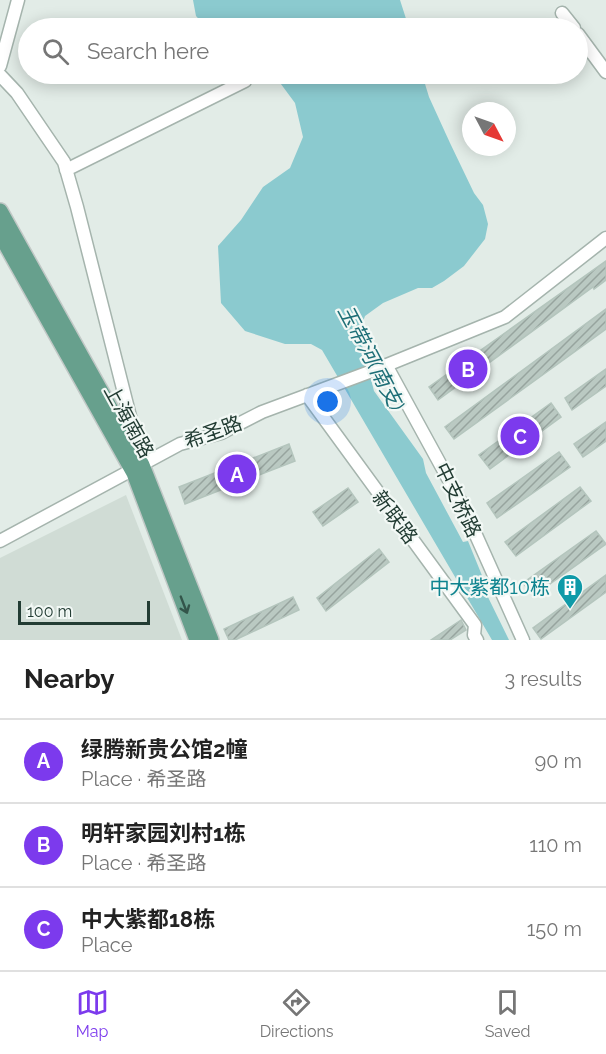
<!DOCTYPE html>
<meta charset="utf-8">
<style>
body{margin:0;font-family:Raleway,"Noto Sans SC",sans-serif;background:#f6f6f6;color:#222}
.compass{position:absolute;left:462px;top:102px;width:54px;height:54px;border-radius:50%;background:#fff;box-shadow:0 3px 15px #0003;rotate:131deg}
.scale{position:absolute;left:18px;bottom:15px;width:132px;box-sizing:border-box;padding-left:6px;border:3px solid #223c33;border-top:0;font-size:16px;line-height:21px;white-space:nowrap;color:#223c33;-webkit-text-stroke:4px #f2f8f5;paint-order:stroke}
.you{position:absolute;left:328px;top:402px;width:21px;height:21px;margin:-15px;border:4px solid #fff;border-radius:50%;background:#1a73e8;box-shadow:0 0 0 9px #1a73e833}
.badge{display:grid;place-items:center;width:39px;height:39px;border-radius:50%;background:#7c3aed;color:#fff;font-size:20px;font-weight:700}
.pin{position:absolute;translate:-50% -50%;border:3px solid #fff;box-shadow:0 2px 6px #0006}
.list{margin:0;padding:0;list-style:none}
h2{display:flex;justify-content:space-between;align-items:center;height:78px;margin:0;padding:0 24px;font-size:26px}
h2 small{font-size:20px;font-weight:400;color:#767676}
.list li{display:grid;grid-template-columns:39px 1fr auto;gap:18px;align-items:center;box-sizing:border-box;height:84px;padding:0 24px;border-top:2px solid #e0e0e0}
.list b{display:block;font-size:22px;white-space:nowrap}
.list p{margin:0;font-size:20px;white-space:nowrap;color:#767676}
.list em{font-size:20px;font-style:normal;color:#767676}
.icon{flex:none;width:33px;height:33px;fill:none;stroke:currentColor;stroke-width:2;stroke-linecap:round;stroke-linejoin:round}
.map{position:relative;flex:none;width:606px;height:640px;overflow:hidden}
.search{position:absolute;background:#fff;box-shadow:0 3px 15px #0003;left:18px;right:18px;top:18px;height:66px;display:flex;align-items:center;gap:15px;box-sizing:border-box;padding:0 21px;border-radius:33px;color:#767676;font-size:22px}
.sheet{height:330px;background:#fff}
nav{display:flex;justify-content:space-around;align-items:center;box-sizing:border-box;height:84px;border-top:2px solid #e0e0e0;background:#fff;font-size:16px;color:#767676}
nav a{display:grid;justify-items:center;gap:3px}
nav .on{color:#7c3aed}
.map>svg:first-child{display:block}
.built{fill:#d0dcd5}
.water{fill:#8bcacf}
.building{fill:url(#building-hatch);stroke:#b4c5bd;stroke-width:1.5}
.lines{fill:none;stroke-linecap:round;stroke-linejoin:round}
.minor-casing{stroke:#a5b4ad;stroke-width:15}
.major-casing{stroke:#c1c8c6;stroke-width:18}
.minor{stroke:#fff;stroke-width:12}
.major{stroke:#67a08d;stroke-width:15}
.oneway{stroke:#33554a}
.labels{text-anchor:middle;stroke-width:4.5;stroke-linejoin:round;paint-order:stroke}
.street-label{font-size:20px;fill:#223c33;stroke:#f2f8f5}
.culture-label{font-size:20px;fill:#0d838f;stroke:#f2f8f5;text-anchor:end}
.water-label{font-size:21px;font-style:italic;fill:#1e6f77;stroke:#f2f8f5}
</style>
<div class="map">
<svg width="606" height="640" viewBox="0 0 606 640">
<defs>
<pattern id="building-hatch" width="6" height="6" patternUnits="userSpaceOnUse" patternTransform="scale(1.5)"><rect width="6" height="6" fill="#bac9c2"/><path d="M-1 1l2-2M0 6l6-6M5 7l2-2" fill="none" stroke="#97a49e"/></pattern>
</defs>
<rect width="100%" height="100%" fill="#e2ece7"/>
<!-- built -->
<path class="built" d="M126 495 182 640H0V558Z"/>
<!-- water -->
<path class="water" d="M193 0H400L409 28H207L196 16Z
M271 74H422L429 97 450 143 474 193 483 205 488 224 485 239 464 266 444 281 432 288H418L383 303 365 316 359 333 374 391 423 459 426 473 463 542 468 541 483 578 484 589 509 640H492L322 350 311 344H285L245 331 221 303 218 246 241 220 263 187 290 168 303 137 295 103 275 76Z"/>
<!-- building -->
<path class="building" d="M606 261V280L594 289 593 287 438 400 429 387Z
M606 309V329L454 439 445 427Z
M606 369V386L572 410 565 398Z
M551 403 561 417 490 469 479 455Z
M606 422V441L583 457 574 444Z
M289 444 295 461 185 504 179 487Z
M559 452 570 467 497 518 487 503Z
M580 487 591 501 516 556 505 542Z
M348 488 358 502 323 526 313 512Z
M596 531 606 544 533 596 523 583Z
M379 549 389 562 326 611 317 598Z
M606 575V592L541 639 533 628Z
M293 597 299 610 235 640H229L224 629Z
M461 620 466 630 450 640H431Z"/>
<g class="lines">
<!-- minor casing -->
<g class="minor-casing">
<path id="minor" d="M562 13 574 28
M578 34 606 72
M0 66 18 0
M0 75 17 93 64 162 77 207 139 452
M66 170 245 81
M386 365 462 504 523 640
M307 395 475 625 474 635 477 640
M0 541 180 444 221 433 262 412 372 371 505 317 606 238"/>
</g>
<!-- major casing -->
<g class="major-casing">
<path id="major" d="M0 211 142 465 211 640
M0 234 134 473 197 640"/>
</g>
<!-- minor -->
<use href="#minor" class="minor"/>
<!-- major -->
<use href="#major" class="major"/>
</g>
<!-- one-way arrows -->
<defs><path id="oneway-shaft" d="M-6 0H5M1.5-3L5.5 0L1.5 3" fill="none" stroke-width="1.6" stroke-linecap="round" stroke-linejoin="round" transform="scale(1.5)"/></defs>
<use class="oneway" href="#oneway-shaft" transform="translate(184 605) rotate(69)"/>
<!-- icons -->
<defs>
<g id="building-pin" transform="scale(1.35)"><path d="M0 17L-7.5 6A9.5 9.5 0 1 1 7.5 6Z" fill="#0f9aa8" stroke="#f2f8f5"/><path d="M-4-6H4V6H1V3H-1V6H-4ZM-2.5-4.3h1.7v1.8h-1.7ZM.8-4.3h1.7v1.8H.8ZM-2.5-1h1.7V.8h-1.7ZM.8-1h1.7V.8H.8Z" fill="#fff"/></g>
</defs>
<g fill-rule="evenodd">
<use href="#building-pin" x="570" y="587"/>
</g>
<g class="labels">
<!-- street labels -->
<g class="street-label">
<text transform="translate(129 421) rotate(61)" y="7">上海南路</text>
<text transform="translate(213 432) rotate(-20)" y="7">希圣路</text>
<text transform="translate(458 500) rotate(64)" y="7">中支桥路</text>
<text transform="translate(395 517) rotate(53)" y="7">新联路</text>
</g>
<!-- culture labels -->
<g class="culture-label">
<text x="550" y="594">中大紫都10栋</text>
</g>
<!-- water labels -->
<g class="water-label">
<text transform="translate(371 358) rotate(62)" y="7">玉带河(南支)</text>
</g>
</g>
</svg>
<svg class="compass" viewBox="-18 -18 36 36"><path d="M0-13l5 13h-10z" fill="#e53935"/><path d="M0 13l5-13h-10z" fill="#767676"/></svg>
<div class="scale">100 m</div>
<div class="you"></div>
<div class="pin badge" style="left:237px;top:474px">A</div>
<div class="pin badge" style="left:468px;top:369px">B</div>
<div class="pin badge" style="left:520px;top:436px">C</div>
<div class="search"><svg class="icon" aria-label="search" viewBox="0 0 24 24"><circle cx="10" cy="10" r="6"/><path d="M15 15l6 6"/></svg>Search here</div>
</div>
<section class="sheet">
<h2>Nearby<small>3 results</small></h2>
<ul class="list">
<li><span class="badge">A</span><div><b>绿腾新贵公馆2幢</b><p>Place · 希圣路</p></div><em>90 m</em></li>
<li><span class="badge">B</span><div><b>明轩家园刘村1栋</b><p>Place · 希圣路</p></div><em>110 m</em></li>
<li><span class="badge">C</span><div><b>中大紫都18栋</b><p>Place</p></div><em>150 m</em></li>
</ul>
</section>
<nav>
<a class="on"><svg class="icon" aria-label="map" viewBox="0 0 24 24"><path d="M3 6l6-2 6 2 6-2v14l-6 2-6-2-6 2zM9 4v14M15 6v14"/></svg>Map</a>
<a><svg class="icon" aria-label="directions" viewBox="0 0 24 24"><path d="M12 3l9 9-9 9-9-9zM9 14v-3h6M13 9l2 2-2 2"/></svg>Directions</a>
<a><svg class="icon" aria-label="saved" viewBox="0 0 24 24"><path d="M7 4h10v16l-5-4-5 4z"/></svg>Saved</a>
</nav>
